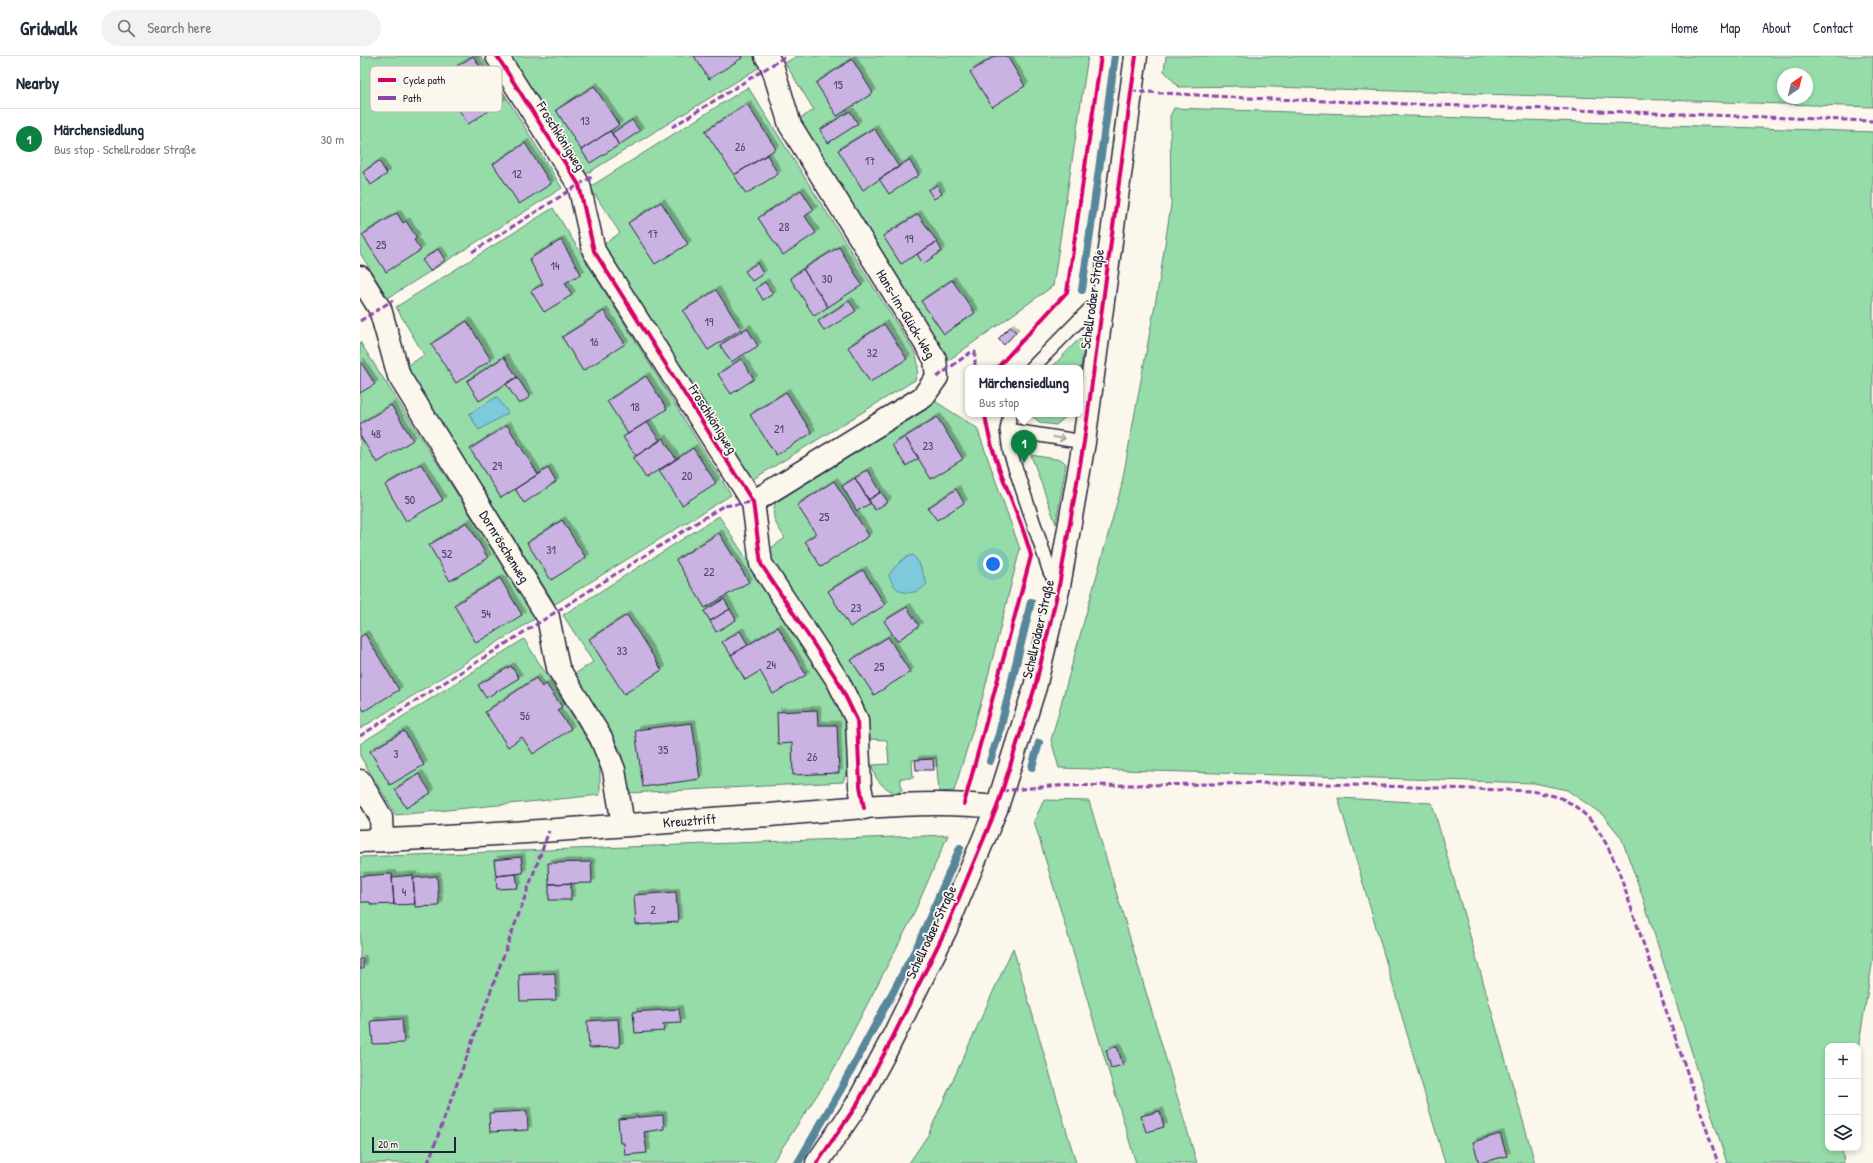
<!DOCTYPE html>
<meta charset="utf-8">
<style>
body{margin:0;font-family:"Patrick Hand",sans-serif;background:#f2f2f3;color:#1f2937}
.controls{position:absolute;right:12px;bottom:12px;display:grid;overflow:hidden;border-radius:8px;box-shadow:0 2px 6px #0003}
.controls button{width:36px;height:36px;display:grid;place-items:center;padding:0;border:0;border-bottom:1px solid #e0e1e3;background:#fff;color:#1f2937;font:20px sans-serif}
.compass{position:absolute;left:1417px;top:12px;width:36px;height:36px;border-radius:50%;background:#fff;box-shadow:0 2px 6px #0003;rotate:35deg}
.scale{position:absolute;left:12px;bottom:10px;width:84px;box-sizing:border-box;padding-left:4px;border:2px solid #22223b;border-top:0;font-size:11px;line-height:14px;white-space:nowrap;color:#22223b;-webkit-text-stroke:3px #fbf7ec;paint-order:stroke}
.you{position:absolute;left:633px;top:508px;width:14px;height:14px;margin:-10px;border:3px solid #fff;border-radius:50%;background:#1a73e8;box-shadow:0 0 0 6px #1a73e833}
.badge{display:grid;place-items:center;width:26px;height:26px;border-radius:50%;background:#0b8043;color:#fff;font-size:13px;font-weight:700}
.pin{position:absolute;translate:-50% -33px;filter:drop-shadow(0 1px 2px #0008)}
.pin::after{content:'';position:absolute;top:21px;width:14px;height:12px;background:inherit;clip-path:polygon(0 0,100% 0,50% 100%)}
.popup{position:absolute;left:605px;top:309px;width:118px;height:52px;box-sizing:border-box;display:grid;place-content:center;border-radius:8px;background:#fff;filter:drop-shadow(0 1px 3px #0005);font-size:13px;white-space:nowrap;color:#747a83}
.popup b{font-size:15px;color:#1f2937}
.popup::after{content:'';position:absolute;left:50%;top:100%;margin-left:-8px;border:8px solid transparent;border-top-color:#fff}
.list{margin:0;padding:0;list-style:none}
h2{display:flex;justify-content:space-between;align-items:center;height:52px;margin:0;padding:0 16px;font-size:17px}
h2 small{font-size:13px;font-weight:400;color:#747a83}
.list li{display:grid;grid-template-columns:26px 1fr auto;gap:12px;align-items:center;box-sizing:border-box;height:60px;padding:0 16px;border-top:1px solid #e0e1e3}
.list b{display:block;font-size:15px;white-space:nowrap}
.list p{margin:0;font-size:13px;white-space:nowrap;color:#747a83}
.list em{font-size:13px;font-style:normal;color:#747a83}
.icon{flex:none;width:22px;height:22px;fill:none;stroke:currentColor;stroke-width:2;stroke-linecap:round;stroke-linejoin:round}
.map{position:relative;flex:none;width:1513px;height:1107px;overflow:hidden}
header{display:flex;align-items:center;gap:24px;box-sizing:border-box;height:56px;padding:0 20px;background:#fff;border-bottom:1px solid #e0e1e3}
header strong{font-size:19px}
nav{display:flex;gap:22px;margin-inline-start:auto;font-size:14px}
.search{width:280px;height:36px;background:#f2f2f3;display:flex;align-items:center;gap:10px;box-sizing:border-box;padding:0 14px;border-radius:22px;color:#747a83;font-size:15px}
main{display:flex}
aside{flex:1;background:#fff}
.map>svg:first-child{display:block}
.green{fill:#96dca9;stroke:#5c7f72;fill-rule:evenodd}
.water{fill:#7ecadd;stroke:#59879c}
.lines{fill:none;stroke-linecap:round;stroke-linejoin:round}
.stream{stroke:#59879c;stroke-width:8}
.building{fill:#cab3e2;stroke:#22223b;filter:url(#shadow)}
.lane-casing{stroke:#22223b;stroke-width:16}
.street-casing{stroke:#22223b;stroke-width:25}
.secondary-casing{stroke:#22223b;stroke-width:25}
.lane{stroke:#fbf7ec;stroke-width:13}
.street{stroke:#fbf7ec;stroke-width:22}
.secondary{stroke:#fbf7ec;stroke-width:22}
.quiet{stroke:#8e44ad;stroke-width:3;stroke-dasharray:6 3;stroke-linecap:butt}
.cycleway-casing{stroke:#fbf7ec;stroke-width:6}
.cycleway{stroke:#d6006c;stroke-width:4}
.oneway{stroke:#99979c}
.labels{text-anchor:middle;stroke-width:3.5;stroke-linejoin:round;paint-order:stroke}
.number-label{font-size:12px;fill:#4c4665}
.street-label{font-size:14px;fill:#22223b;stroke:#fbf7ec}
.key{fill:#fbf7ec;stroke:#bab7b7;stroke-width:1}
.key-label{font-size:11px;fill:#22223b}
</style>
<header>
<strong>Gridwalk</strong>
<div class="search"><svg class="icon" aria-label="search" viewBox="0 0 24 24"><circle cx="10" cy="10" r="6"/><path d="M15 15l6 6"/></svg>Search here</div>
<nav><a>Home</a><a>Map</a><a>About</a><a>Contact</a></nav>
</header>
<main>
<aside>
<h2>Nearby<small></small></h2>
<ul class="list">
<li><span class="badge">1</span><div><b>Märchensiedlung</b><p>Bus stop · Schellrodaer Straße</p></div><em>30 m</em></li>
</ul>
</aside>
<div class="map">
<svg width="1513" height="1107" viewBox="0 0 1513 1107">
<defs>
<filter id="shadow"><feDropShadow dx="3.5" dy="-3.5" stdDeviation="0" flood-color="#0004"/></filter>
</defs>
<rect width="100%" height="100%" fill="#fbf7ec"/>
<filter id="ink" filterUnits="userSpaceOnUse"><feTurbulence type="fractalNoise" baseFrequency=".025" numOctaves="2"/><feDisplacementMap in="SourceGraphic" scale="8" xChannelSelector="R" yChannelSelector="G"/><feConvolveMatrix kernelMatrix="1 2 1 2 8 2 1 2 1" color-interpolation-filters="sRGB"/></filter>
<g filter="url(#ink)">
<!-- green -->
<path class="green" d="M0 0H121L202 132 28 242 0 197Z
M149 0H397L403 9 223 120Z
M437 0H728L693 230 586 306 436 65 454 54 425 7Z
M806 0H1513V51L884 30 819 31 804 15ZM1423 18H1447V42H1423Z
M388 31 555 297C559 308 559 314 555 324L390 425 241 190 260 177 230 131Z
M814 52 1513 76V903L1498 993V990H1468V1092H1482L1484 1107H1367L1281 836 1261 781 1243 759 1207 734 1174 727 699 712 691 684 761 432 799 227 811 149 810 60Z
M193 152 371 439 195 548 46 311 64 299 36 251Z
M719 283 725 285 720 318V312H691Z
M0 286 176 562 0 673Z
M573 344 617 372 660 493 623 640 594 735 579 736 576 702 552 704 553 722H540L542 733 538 739C524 732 514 725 512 709L529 708 527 684 510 683 508 662 501 643 407 495 425 482C416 468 409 460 417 444Z
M669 358H709L696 369 681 367Z
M671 399 702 404 706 408 696 468Z
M359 460C387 504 416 548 444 593 457 614 476 637 484 661 490 677 490 711 483 726L269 737 261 695 215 618 233 606 203 559Z
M164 583 232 691 240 711V739L36 759 0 700V688Z
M978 742 1072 747 1175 1107H1085Z
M684 744 729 745 837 1107H776L674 765Z
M588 779 551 864 471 1018 412 1107H0V801Z
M653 892 716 1107H549L568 1079Z"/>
<!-- water -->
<path class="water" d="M137 341 148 357 119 374 109 358Z
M553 499 559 507 567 528C554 542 534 539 529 519 535 511 542 501 553 499Z"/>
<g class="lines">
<!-- stream -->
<path class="stream" d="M722 234 755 0
M630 705 639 678 671 546
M672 711 679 687
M438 1107 481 1033 556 893 600 792"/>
</g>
<!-- building -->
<path class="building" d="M113 0 143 46 108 68 79 22Z
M334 0H381L382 2 349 23Z
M635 0H647L665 30 632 51 610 16Z
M492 3 513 37 477 60 456 27Z
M234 30 259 69 221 94 196 54Z
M387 48 416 93 374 119 345 75Z
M490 55 498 68 468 87 460 74Z
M272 64 280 75 259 89 252 77Z
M514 72 539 111 503 134 478 94Z
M250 75 259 89 230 107 221 94Z
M165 87 191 128 159 148 133 108Z
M407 99 418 118 386 138 374 119Z
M549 104 559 119 529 138 519 123Z
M19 105 27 118 11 129 3 116Z
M577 129 582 138 574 143 568 134Z
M441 134 454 154 445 160 456 177 423 199 398 162Z
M301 146 328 188 295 208 268 167Z
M37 157 43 167 46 165 57 182 54 184 61 194 26 216 2 179Z
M558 158 577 186 541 208 523 180Z
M201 184 221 218 205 227 212 239 184 256 171 235 183 228 169 203Z
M577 186 582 195 563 208 557 198Z
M479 191 502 229 468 251 443 213Z
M78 193 85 204 70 215 62 204Z
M397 207 403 218 392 225 385 215Z
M443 213 468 251 454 260 430 222Z
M592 224 615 257 584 278 561 245Z
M405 226 413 238 403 244 396 232Z
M356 234 381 273 348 294 323 255Z
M489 245 496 255 464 275 458 265Z
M244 255 265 288 223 315 202 281Z
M107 265 131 304 96 327 71 288Z
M524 268 547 303 510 326 488 291Z
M650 271 656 276 644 289 638 283Z
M387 272 398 290 371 306 360 289Z
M144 301 157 321 119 345 107 325Z
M381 303 394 323 371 338 358 318Z
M0 305 15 328 0 337Z
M286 320 307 353 268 378 247 345Z
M157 321 170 341 159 348 146 328Z
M426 336 452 377 416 399 390 359Z
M31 349 53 384 17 407 0 380V368Z
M577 361 603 403 571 423 545 381Z
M287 366 300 385 276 400 263 381Z
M147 369 178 418 141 442 110 393Z
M545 381 559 402 546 410 532 389Z
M303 382 316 403 286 422 273 402Z
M333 392 356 427 322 449 299 415Z
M61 408 83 444 46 465 25 429Z
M188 412 196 426 164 447 155 433Z
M508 414 521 436 508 444 495 422Z
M495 422 511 447 497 455 482 430Z
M474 425 509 480 461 511 445 485 456 478 437 449Z
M596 433 604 447 577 464 568 452Z
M521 436 528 446 515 454 508 444Z
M202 464 226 502 191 524 167 487Z
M107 466 128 502 90 525 69 489Z
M359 477 389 526 345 552 316 504Z
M503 514 525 549 490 571 468 535Z
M140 522 162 559 116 587 94 549Z
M364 543 370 553 350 565 344 555Z
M547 551 559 570 537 585 524 565Z
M370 553 376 564 356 576 350 565Z
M267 559 302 614 264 638 229 583Z
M418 571 446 619 413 638 400 615 385 624 371 599Z
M380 575 388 589 371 599 362 586Z
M5 578 39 634 4 655 0 649V581Z
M528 581 550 616 514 639 491 604Z
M151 610 159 622 126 642 118 629Z
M176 622 182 631 186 628 202 651 197 654 211 673 173 698 162 681 148 691 125 656Z
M457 654 458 669H477L479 717 433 719 432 687 418 688 417 656Z
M332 667 340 723 283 731 275 674Z
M44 675 64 709 30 729 10 695Z
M573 703 574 714H556L555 704Z
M59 718 71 737 46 752 35 733Z
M161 801 163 817 136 820 134 804Z
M231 806 232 827 189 828 188 807Z
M32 818 34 848 11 849 10 846H0V820Z
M156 818 158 832 137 833 136 820Z
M53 819 55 848 34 849 32 821Z
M77 820 79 850 55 851 53 822Z
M211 827V844H189V828Z
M316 836 318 866 276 869 274 839Z
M0 903H3V913H0Z
M195 917 196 944 160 945 159 919Z
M319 953 321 967 303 968 304 975 275 977 273 956Z
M42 963 44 987 13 988 11 965Z
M258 963 260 991 229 992 227 965Z
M757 990 763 1009 751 1012 746 994Z
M167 1055 168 1074 130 1076 129 1057Z
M800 1055 804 1071 786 1076 781 1060Z
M303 1059 304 1073 284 1076 287 1097 265 1099 264 1087H260L258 1063Z
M1140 1078 1147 1100 1119 1107 1113 1086Z"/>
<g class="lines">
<!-- lane casing -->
<g class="lane-casing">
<path id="lane" d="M672 312 730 253 743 246
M650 358 647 374 650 396 690 516 699 530
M647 374 724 386"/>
</g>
<!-- street casing -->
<g class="street-casing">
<g id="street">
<path d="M137 0 219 129 234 195 393 446 401 508 478 625 497 664 500 730 504 752"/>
<path id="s1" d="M0 221 20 253 39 320 188 561 198 612 241 682 254 714 263 769"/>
<path d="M393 446 563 341 577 321 575 303 430 69 412 9 406 0"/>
<path d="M0 725 21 761 22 784"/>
<path id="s2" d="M0 785C137 780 273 768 410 759 485 753 561 743 637 751"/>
</g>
</g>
<!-- secondary casing -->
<g class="secondary-casing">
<path id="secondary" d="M457 1107 496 1050 530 987 586 873 637 751 675 631 699 530 724 386 776 0"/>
</g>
<!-- lane -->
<use href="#lane" class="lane"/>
<!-- street -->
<use href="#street" class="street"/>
<!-- secondary -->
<use href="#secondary" class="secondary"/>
<!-- quiet -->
<path class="quiet" d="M771 35 886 42 1513 65
M312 71 426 0
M112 196 233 120
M0 265 33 244
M577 321 611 296H615V312
M0 680 363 450 393 446
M642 735 690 730 933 727 1172 735C1182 738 1196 739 1205 744 1235 761 1245 784 1258 813L1358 1107
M68 1107 189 775"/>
<!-- cycleway casing -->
<g class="cycleway-casing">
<path id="cycleway" d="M137 0 219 129 234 195 393 446 401 508 478 625 497 664 500 730 504 752
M637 312 707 236 741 0
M604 748 671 500C659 452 631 407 625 358
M457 1107 496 1050 530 987 586 873 637 751 675 631 699 530 724 386 776 0"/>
</g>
<!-- cycleway -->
<use href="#cycleway" class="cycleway"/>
</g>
<!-- one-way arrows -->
<defs><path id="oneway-shaft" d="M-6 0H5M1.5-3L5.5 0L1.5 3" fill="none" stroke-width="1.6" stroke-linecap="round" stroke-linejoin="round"/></defs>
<use class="oneway" href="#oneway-shaft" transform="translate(699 382) rotate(9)"/>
</g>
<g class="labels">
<!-- number labels -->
<g class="number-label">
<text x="478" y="33">15</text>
<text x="225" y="69">13</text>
<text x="380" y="95">26</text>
<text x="510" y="109">17</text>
<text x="157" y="122">12</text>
<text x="424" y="175">28</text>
<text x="293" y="182">17</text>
<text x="549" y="187">19</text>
<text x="21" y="193">25</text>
<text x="195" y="214">14</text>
<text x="467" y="227">30</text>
<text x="349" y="270">19</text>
<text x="234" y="290">16</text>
<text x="512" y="301">32</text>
<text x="275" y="355">18</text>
<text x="419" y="377">21</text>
<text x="16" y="382">48</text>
<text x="568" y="394">23</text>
<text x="137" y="414">29</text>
<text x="327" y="424">20</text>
<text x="50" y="448">50</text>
<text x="464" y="465">25</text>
<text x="191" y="498">31</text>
<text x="87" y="502">52</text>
<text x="349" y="520">22</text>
<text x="496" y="556">23</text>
<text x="126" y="562">54</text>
<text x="262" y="599">33</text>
<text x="411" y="613">24</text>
<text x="519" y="615">25</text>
<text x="165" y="664">56</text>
<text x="303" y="698">35</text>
<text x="36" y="702">3</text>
<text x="452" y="705">26</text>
<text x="44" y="840">4</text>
<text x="293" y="858">2</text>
</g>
<!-- street labels -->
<g class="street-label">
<text transform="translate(201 80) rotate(58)" y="5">Froschkönigweg</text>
<text transform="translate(732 243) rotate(-82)" y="5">Schellrodaer Straße</text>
<text transform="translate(546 258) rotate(59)" y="5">Hans-im-Glück-Weg</text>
<text transform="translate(353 363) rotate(58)" y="5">Froschkönigweg</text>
<text dy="5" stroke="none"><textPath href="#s1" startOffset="308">Dornröschenweg</textPath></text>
<text transform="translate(678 573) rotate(-77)" y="5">Schellrodaer Straße</text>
<text dy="5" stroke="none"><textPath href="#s2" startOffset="330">Kreuztrift</textPath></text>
<text transform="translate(571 876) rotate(-65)" y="5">Schellrodaer Straße</text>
</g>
</g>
<!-- legend -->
<rect x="10" y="10" width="132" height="46" rx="6" class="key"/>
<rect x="18" y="22" width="18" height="4" fill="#d6006c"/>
<rect x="18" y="40" width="18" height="4" fill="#8e44ad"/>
<g class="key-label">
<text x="43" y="28">Cycle path</text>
<text x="43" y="46">Path</text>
</g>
</svg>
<div class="controls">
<button>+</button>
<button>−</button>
<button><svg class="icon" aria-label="layers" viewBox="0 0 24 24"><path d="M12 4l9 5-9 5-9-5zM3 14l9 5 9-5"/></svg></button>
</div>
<svg class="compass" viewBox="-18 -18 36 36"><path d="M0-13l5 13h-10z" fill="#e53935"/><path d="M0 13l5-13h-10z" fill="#747a83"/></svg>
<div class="scale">20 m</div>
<div class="you"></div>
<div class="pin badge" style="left:664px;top:407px">1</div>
<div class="popup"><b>Märchensiedlung</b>Bus stop</div>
</div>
</main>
